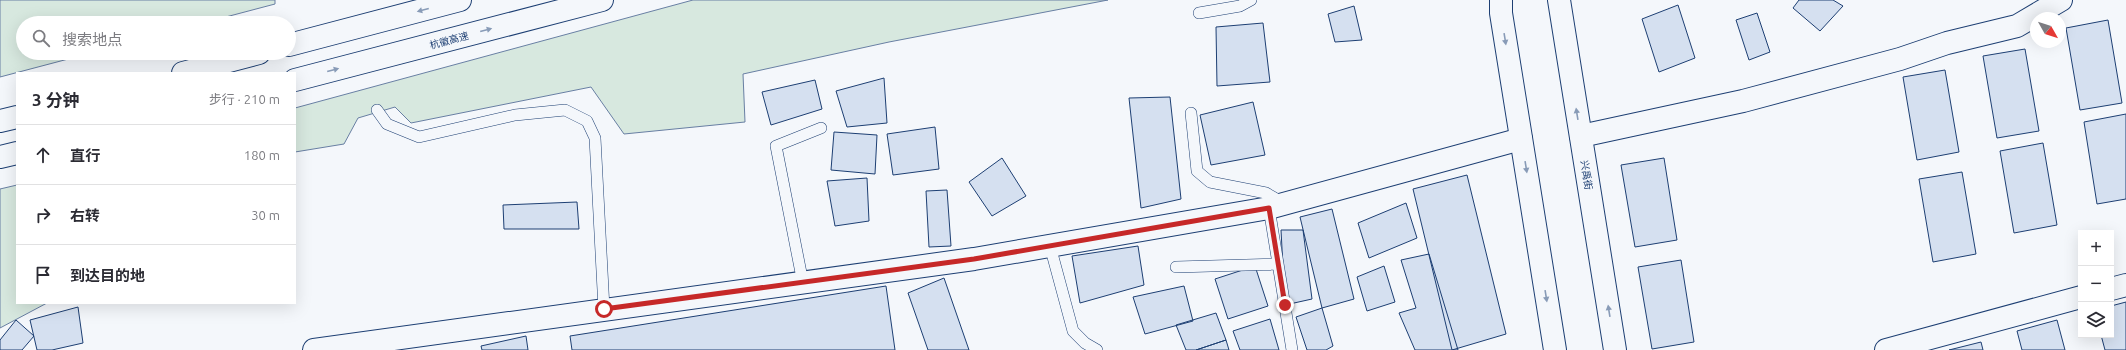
<!DOCTYPE html>
<html lang="zh">
<meta charset="utf-8">
<style>
body{margin:0;font-family:Ubuntu,"Noto Sans SC",sans-serif;background:#f2f2f3;color:#2b2b33}
.controls{position:absolute;right:12px;bottom:12px;display:grid;overflow:hidden;border-radius:0px;box-shadow:0 4px 16px #0002}
.controls button{width:36px;height:36px;display:grid;place-items:center;padding:0;border:0;border-bottom:1px solid #e1e1e2;background:#fff;color:#2b2b33;font:20px sans-serif}
.compass{position:absolute;left:2030px;top:12px;width:36px;height:36px;border-radius:50%;background:#fff;box-shadow:0 4px 16px #0002;rotate:129deg}
.stop{position:absolute;width:12px;height:12px;margin:-9px;border:3px solid #c62828;border-radius:50%;background:#fff}
.stop.end{background:#c62828;border-color:#fff;box-shadow:0 1px 4px #0008}
.list{margin:0;padding:0;list-style:none}
h2{display:flex;justify-content:space-between;align-items:center;height:52px;margin:0;padding:0 16px;font-size:17px}
h2 small{font-size:13px;font-weight:400;color:#7c7c81}
.list li{display:grid;grid-template-columns:26px 1fr auto;gap:12px;align-items:center;box-sizing:border-box;height:60px;padding:0 16px;border-top:1px solid #e1e1e2}
.list b{display:block;font-size:15px;white-space:nowrap}
.list em{font-size:13px;font-style:normal;color:#7c7c81}
.icon{flex:none;width:22px;height:22px;fill:none;stroke:currentColor;stroke-width:2;stroke-linecap:round;stroke-linejoin:round}
.map{position:relative;flex:none;width:2126px;height:350px;overflow:hidden}
.search{position:absolute;background:#fff;box-shadow:0 4px 16px #0002;left:16px;top:16px;width:280px;height:44px;display:flex;align-items:center;gap:10px;box-sizing:border-box;padding:0 14px;border-radius:22px;color:#7c7c81;font-size:15px}
.panel{position:absolute;background:#fff;box-shadow:0 4px 16px #0002;left:16px;top:72px;width:280px;height:232px;border-radius:0px}
.map>svg:first-child{display:block}
.green{fill:#d7e8df;stroke:#687fa3}
.building{fill:#d5e0f0;stroke:#1d3f73}
.lines{fill:none;stroke-linecap:round;stroke-linejoin:round}
.lane-casing{stroke:#1d3f73;stroke-width:12}
.street-casing{stroke:#1d3f73;stroke-width:24}
.primary-casing{stroke:#1d3f73;stroke-width:24}
.highway-casing{stroke:#1d3f73;stroke-width:24}
.lane{stroke:#f4f7fb;stroke-width:11}
.street{stroke:#f4f7fb;stroke-width:22}
.primary{stroke:#f4f7fb;stroke-width:22}
.highway{stroke:#f4f7fb;stroke-width:22}
.oneway{fill:#889bb7}
.route{stroke:#c62828;stroke-width:5}
.labels{text-anchor:middle;stroke-width:3;stroke-linejoin:round;paint-order:stroke}
.street-label{font-size:10px;fill:#1d3f73;stroke:#f4f7fb}
</style>
<div class="map">
<svg width="2126" height="350" viewBox="0 0 2126 350">
<rect width="100%" height="100%" fill="#f4f7fb"/>
<!-- green -->
<path class="green" d="M0 0H275V4L203 23H23V53H91L0 77Z
M693 0H1108L889 42 743 74 745 122 624 134 591 87 411 123 395 107 358 118 344 144 295 152V108Z
M17 185V303H47L0 328V189Z"/>
<!-- building -->
<path class="building" d="M1799 0H1833L1843 6 1820 31 1793 8Z
M1678 5 1695 58 1659 72 1642 19Z
M1354 6 1362 40 1335 42 1328 14Z
M1757 13 1770 52 1749 60 1736 20Z
M2108 20 2122 103 2080 110 2066 28Z
M1263 23 1270 82 1217 86 1216 27Z
M2025 49 2039 131 1997 138 1983 56Z
M1945 70 1959 152 1917 160 1903 77Z
M884 78 887 123 847 127 836 91Z
M815 80 822 109 771 125 762 92Z
M1170 97 1181 199 1141 208 1129 98Z
M1253 102 1265 155 1211 165 1200 115Z
M2126 114V199L2097 204 2084 122Z
M935 127 939 169 893 175 887 134Z
M834 132 877 135 875 174 831 170Z
M2043 143 2057 225 2014 233 2000 151Z
M1002 158 1026 196 992 216 969 182Z
M1664 158 1677 240 1635 247 1621 165Z
M1962 172 1976 254 1933 262 1919 179Z
M1467 175 1506 334 1452 350 1413 189Z
M867 178 869 221 835 226 827 181Z
M947 190 951 246 929 247 926 191Z
M577 202 579 229H504L503 205Z
M1406 203 1417 238 1369 258 1358 223Z
M1332 209 1354 299 1322 308 1300 217Z
M1281 230H1303L1312 299 1285 305Z
M1138 246 1144 285 1080 303 1072 256Z
M1429 254 1458 350H1415L1399 313 1416 308 1401 260Z
M1681 260 1694 342 1652 349 1638 267Z
M1255 266 1268 306 1228 319 1215 279Z
M1384 266 1395 302 1367 311 1357 277Z
M944 278 969 350H928L908 293Z
M886 286 895 350H572L570 336Z
M1184 286 1193 321 1145 334 1133 297Z
M2126 302V350H2105L2101 335H2111V306Z
M78 307 83 343 52 350H37L30 320Z
M1322 308 1333 346 1326 350H1307L1296 317Z
M1216 313 1226 340 1196 350H1186L1176 325Z
M1270 319 1279 350H1240L1233 331Z
M16 320 34 336 22 350H0V340Z
M2057 320 2065 350H2022L2017 331Z
M526 336 528 350H482L481 346Z
M1226 340 1229 350H1196Z
M1981 342 1983 350H1949Z"/>
<g class="lines">
<!-- lane casing -->
<g class="lane-casing">
<path id="lane" d="M1199 13 1240 6 1251 0
M377 110 387 124 419 137 515 115 565 110 587 121 595 138 604 309
M1191 113 1197 171 1210 182 1266 193 1285 204
M1269 208 1292 350
M1050 246 1073 331 1085 343 1097 350
M1176 267 1278 264
M803 283 776 146 821 128"/>
</g>
<!-- street casing -->
<g class="street-casing">
<path id="street" d="M1581 136 1743 101 1900 59 1947 43 2017 26 2061 0
M2111 289 2126 285
M314 350 974 259 1269 208 1521 139
M1886 350 2081 297"/>
</g>
<!-- primary casing -->
<g class="primary-casing">
<path id="primary" d="M1501 0V13L1555 350
M1559 0 1615 350"/>
</g>
<!-- highway casing -->
<g class="highway-casing">
<path id="highway" d="M289 45 460 0
M183 73 259 53
M295 80 602 0
M0 121 17 117
M0 157 17 153"/>
</g>
<!-- lane -->
<use href="#lane" class="lane"/>
<!-- street -->
<use href="#street" class="street"/>
<!-- primary -->
<use href="#primary" class="primary"/>
<!-- highway -->
<use href="#highway" class="highway"/>
</g>
<!-- one-way arrows -->
<defs><path id="oneway-solid" d="M-6-.8H1V-3.2L6.5 0L1 3.2V.8H-6Z"/></defs>
<g class="oneway">
<use href="#oneway-solid" transform="translate(423 10) rotate(165)"/>
<use href="#oneway-solid" transform="translate(486 30) rotate(-15)"/>
<use href="#oneway-solid" transform="translate(1505 39) rotate(81)"/>
<use href="#oneway-solid" transform="translate(333 70) rotate(-15)"/>
<use href="#oneway-solid" transform="translate(1577 114) rotate(-99)"/>
<use href="#oneway-solid" transform="translate(1526 167) rotate(81)"/>
<use href="#oneway-solid" transform="translate(1546 296) rotate(81)"/>
<use href="#oneway-solid" transform="translate(1609 311) rotate(-99)"/>
</g>
<g class="lines">
<!-- route -->
<path class="route" d="M604 309 974 259 1269 208 1285 305"/>
</g>
<g class="labels">
<!-- street labels -->
<g class="street-label">
<text transform="translate(449 40) rotate(-15)" y="4">杭徽高速</text>
<text transform="translate(1587 175) rotate(81)" y="4">兴禹街</text>
</g>
</g>
</svg>
<div class="controls">
<button>+</button>
<button>−</button>
<button><svg class="icon" aria-label="layers" viewBox="0 0 24 24"><path d="M12 4l9 5-9 5-9-5zM3 14l9 5 9-5"/></svg></button>
</div>
<svg class="compass" viewBox="-18 -18 36 36"><path d="M0-13l5 13h-10z" fill="#e53935"/><path d="M0 13l5-13h-10z" fill="#7c7c81"/></svg>
<div class="stop" style="left:604px;top:309px"></div>
<div class="stop end" style="left:1285px;top:305px"></div>
<div class="search"><svg class="icon" aria-label="search" viewBox="0 0 24 24"><circle cx="10" cy="10" r="6"/><path d="M15 15l6 6"/></svg>搜索地点</div>
<section class="panel">
<h2>3 分钟<small>步行 · 210 m</small></h2>
<ul class="list">
<li><svg class="icon" aria-label="ahead" viewBox="0 0 24 24"><path d="M12 20V5M6 11l6-6 6 6"/></svg><div><b>直行</b></div><em>180 m</em></li>
<li><svg class="icon" aria-label="right" viewBox="0 0 24 24"><path d="M7 20v-9h11M14 6l5 5-5 5"/></svg><div><b>右转</b></div><em>30 m</em></li>
<li><svg class="icon" aria-label="arrive" viewBox="0 0 24 24"><path d="M6 21V4h12l-3 4 3 4H6"/></svg><div><b>到达目的地</b></div></li>
</ul>
</section>
</div>
